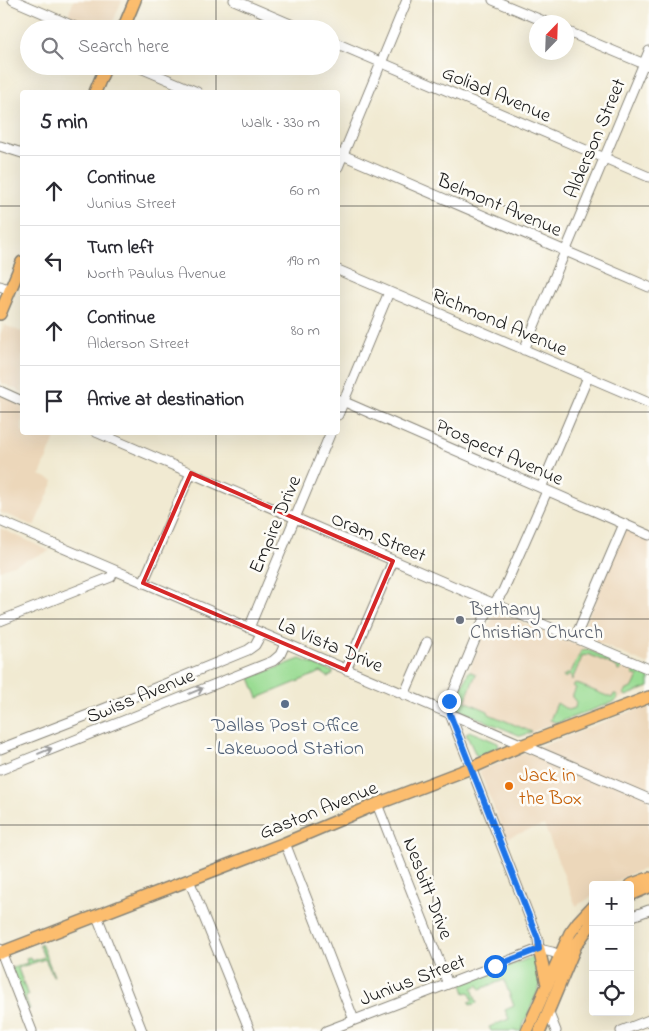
<!DOCTYPE html>
<meta charset="utf-8">
<style>
body{margin:0;font-family:"Indie Flower",sans-serif;background:#f7f7f7;color:#2b2b33}
.controls{position:absolute;right:15px;bottom:15px;display:grid;overflow:hidden;border-radius:5px;box-shadow:0 5px 20px #0002}
.controls button{width:45px;height:45px;display:grid;place-items:center;padding:0;border:0;border-bottom:1px solid #e1e1e2;background:#fff;color:#2b2b33;font:25px sans-serif}
.compass{position:absolute;left:529px;top:15px;width:45px;height:45px;border-radius:50%;background:#fff;box-shadow:0 5px 20px #0002;rotate:23deg}
.stop{position:absolute;width:15px;height:15px;margin:-11px;border:4px solid #1a73e8;border-radius:50%;background:#fff}
.stop.end{background:#1a73e8;border-color:#fff;box-shadow:0 1px 5px #0008}
.list{margin:0;padding:0;list-style:none}
h2{display:flex;justify-content:space-between;align-items:center;height:65px;margin:0;padding:0 20px;font-size:21px}
h2 small{font-size:16px;font-weight:400;color:#7c7c81}
.list li{display:grid;grid-template-columns:32px 1fr auto;gap:15px;align-items:center;box-sizing:border-box;height:70px;padding:0 20px;border-top:1px solid #e1e1e2}
.list b{display:block;font-size:19px;white-space:nowrap}
.list p{margin:0;font-size:16px;white-space:nowrap;color:#7c7c81}
.list em{font-size:16px;font-style:normal;color:#7c7c81}
.icon{flex:none;width:28px;height:28px;fill:none;stroke:currentColor;stroke-width:2;stroke-linecap:round;stroke-linejoin:round}
.map{position:relative;flex:none;width:649px;height:1031px;overflow:hidden}
.search{position:absolute;background:#fff;box-shadow:0 5px 20px #0002;left:20px;top:20px;width:320px;height:55px;display:flex;align-items:center;gap:12px;box-sizing:border-box;padding:0 18px;border-radius:28px;color:#7c7c81;font-size:19px}
.panel{position:absolute;background:#fff;box-shadow:0 5px 20px #0002;left:20px;top:90px;width:320px;height:345px;border-radius:5px}
.map>svg:first-child{display:block}
.built{fill:#ecd7ba}
.green{fill:#9adc93;stroke:#5b7c58}
.lines{fill:none;stroke-linecap:round;stroke-linejoin:round}
.minor-casing{stroke:#868377;stroke-width:11}
.major-casing{stroke:#868377;stroke-width:14}
.minor{stroke:#fff;stroke-width:9}
.major{stroke:#fcbd6e;stroke-width:11}
.oneway{stroke:#999}
.route{stroke:#1a73e8;stroke-width:6}
.marked{fill:none;stroke:#d62828;stroke-width:4;stroke-linejoin:round}
.grid{fill:none;stroke:#1c1c1c;stroke-width:1;stroke-opacity:0.55}
.worship-dot{fill:#6b7280;stroke:#fdfcf7;stroke-width:2}
.service-dot{fill:#5c6f8a;stroke:#fdfcf7;stroke-width:2}
.food-dot{fill:#e8710a;stroke:#fdfcf7;stroke-width:2}
.labels{text-anchor:middle;stroke-width:5;stroke-linejoin:round;paint-order:stroke}
.street-label{font-size:20px;fill:#1c1c1c;stroke:#fdfcf7}
.worship-label{font-size:20px;fill:#5b616d;stroke:#fdfcf7;text-anchor:start}
.service-label{font-size:20px;fill:#4e5e75;stroke:#fdfcf7}
.food-label{font-size:20px;fill:#c56008;stroke:#fdfcf7;text-anchor:start}
</style>
<div class="map">
<svg width="649" height="1031" viewBox="0 0 649 1031">
<rect width="100%" height="100%" fill="#fdfcf7"/>
<filter id="ink" filterUnits="userSpaceOnUse"><feTurbulence type="fractalNoise" baseFrequency=".02" numOctaves="2"/><feDisplacementMap in="SourceGraphic" scale="10" xChannelSelector="R" yChannelSelector="G"/><feConvolveMatrix kernelMatrix="1 2 1 2 8 2 1 2 1" color-interpolation-filters="sRGB"/></filter>
<filter id="wash" filterUnits="userSpaceOnUse"><feTurbulence type="fractalNoise" baseFrequency=".0096" numOctaves="4" result="noise"/><feDisplacementMap in="SourceGraphic" scale="20" xChannelSelector="R" yChannelSelector="G"/><feGaussianBlur stdDeviation="1.12" result="paint"/><feColorMatrix in="noise" values="0 0 0 0 0 0 0 0 0 0 0 0 0 0 0 0 0 1.4 0 .05"/><feComposite in="paint" operator="in"/></filter>
<g filter="url(#wash)">
<rect width="100%" height="100%" fill="#f1ead2"/>
<!-- built -->
<path class="built" d="M74 0H122L110 29H92L67 18Z
M4 325 22 332V392L0 382V335Z
M0 394 16 400 22 407V432L57 433 40 475 54 481 34 526 0 512Z
M0 528 50 551 0 570Z
M625 530 649 540V665L588 639 583 628Z
M497 612 649 675V688L521 736 457 708 456 701 464 683 488 626Z
M649 704V867L626 876 611 885H593V896L576 906 544 825 506 838 479 771Z"/>
<!-- green -->
<path class="green" d="M586 649 622 664 621 670 618 671 617 667 588 654 587 656 583 655 572 680 570 675 564 678 563 676 571 672 581 651Z
M300 659 333 672V674L328 677 321 672 258 698 250 678Z
M637 670 649 675V687L626 696 624 694 625 691 633 687 638 676 633 675 632 674Z
M469 671 476 674 465 701 488 711 489 714 532 732 521 736 457 709V700Z
M575 683 612 698 614 694H616L618 697 616 701 557 723 550 720 557 703 568 710 575 708 576 702 572 697 576 688 573 686Z
M469 731 498 743 499 747 479 756 476 755 466 734Z
M41 943 54 976H53L45 959 18 968 28 996 25 997 30 1009H28L10 969 27 963 26 958 30 957 32 961 44 957 39 945Z
M535 956 542 981 521 1031H491L489 1027 509 1019 505 1010 514 1006 504 980 480 989 478 985 472 988 477 1003 470 1005 469 1002 473 1000 469 992 465 993 462 984Z"/>
</g>
<g filter="url(#ink)">
<g class="lines">
<!-- minor casing -->
<g class="minor-casing">
<path id="minor" d="M13 0 80 29
M234 0 302 29
M493 0 546 22
M566 31 649 66
M331 41 649 177
M136 66 197 92
M0 146 22 153
M338 153 649 287
M338 167 407 0
M338 270 649 403
M0 286 10 290
M524 350 649 51
M0 391 22 401
M338 399 649 535
M338 415 389 292
M96 432 485 600 649 669
M541 488 588 377
M0 521 649 799
M143 583 191 473
M0 621 111 577 114 570
M249 628 331 432
M575 638 624 524
M346 670 393 561
M404 695 427 642
M0 749 106 708 248 650 255 645 261 634
M0 770 273 661 280 655 285 644
M377 804 448 984
M285 843 354 1020
M189 880 250 1031
M97 916 142 1031
M630 917 649 910
M0 949 32 1031
M539 949 538 939 450 714 448 705 485 616 503 591 547 491
M539 949 552 952 565 957
M548 1011 556 1031
M326 1031 539 949
M621 1031 649 1020"/>
</g>
<!-- major casing -->
<g class="major-casing">
<path id="major" d="M123 29 135 0
M95 92 106 66
M0 314 22 262
M630 885 649 878
M630 895 649 887
M539 949 547 984
M0 953 285 843 377 804 471 768 523 745 649 697
M527 1031 570 933 578 922 593 906
M540 1031 576 945 593 921"/>
</g>
<!-- minor -->
<use href="#minor" class="minor"/>
<!-- major -->
<use href="#major" class="major"/>
</g>
<!-- one-way arrows -->
<defs><path id="oneway-shaft" d="M-6 0H5M1.5-3L5.5 0L1.5 3" fill="none" stroke-width="1.6" stroke-linecap="round" stroke-linejoin="round" transform="scale(1.25)"/></defs>
<g class="oneway">
<use href="#oneway-shaft" transform="translate(196 691) rotate(-22)"/>
<use href="#oneway-shaft" transform="translate(45 751) rotate(-22)"/>
</g>
</g>
<g class="lines" filter="url(#ink)">
<!-- route -->
<path class="route" d="M449 701 450 714 538 939 539 949 495 966"/>
</g>
<!-- marked area -->
<path class="marked" d="M191 473 393 561 346 670 143 583Z"/>
<!-- grid -->
<path class="grid" d="M216 0V29M433 0V1031M216 66V92M0 206H22M338 206H649M0 412H22M338 412H649M216 432V1031M0 619H649M0 825H649"/>
<!-- markers -->
<circle class="worship-dot" cx="460" cy="620" r="5"/>
<circle class="service-dot" cx="285" cy="704" r="5"/>
<circle class="food-dot" cx="509" cy="786" r="5"/>
<g class="labels">
<!-- street labels -->
<g class="street-label">
<text transform="translate(497 93) rotate(23)" y="7">Goliad Avenue</text>
<text transform="translate(594 138) rotate(-67)" y="7">Alderson Street</text>
<text transform="translate(500 204) rotate(23)" y="7">Belmont Avenue</text>
<text transform="translate(500 321) rotate(23)" y="7">Richmond Avenue</text>
<text transform="translate(500 451) rotate(24)" y="7">Prospect Avenue</text>
<text transform="translate(274 524) rotate(-67)" y="7">Empire Drive</text>
<text transform="translate(379 536) rotate(23)" y="7">Oram Street</text>
<text transform="translate(331 644) rotate(23)" y="7">La Vista Drive</text>
<text transform="translate(140 695) rotate(-22)" y="7">Swiss Avenue</text>
<text transform="translate(318 809) rotate(-22)" y="7">Gaston Avenue</text>
<text transform="translate(429 888) rotate(69)" y="7">Nesbitt Drive</text>
<text transform="translate(412 979) rotate(-21)" y="7">Junius Street</text>
</g>
<!-- worship labels -->
<g class="worship-label">
<text x="470" y="615">Bethany<tspan x="470" dy="23">Christian Church</tspan></text>
</g>
<!-- service labels -->
<g class="service-label">
<text x="285" y="731">Dallas Post Office<tspan x="285" dy="23">– Lakewood Station</tspan></text>
</g>
<!-- food labels -->
<g class="food-label">
<text x="519" y="781">Jack in<tspan x="519" dy="23">the Box</tspan></text>
</g>
</g>
</svg>
<div class="controls">
<button>+</button>
<button>−</button>
<button><svg class="icon" aria-label="locate" viewBox="0 0 24 24"><circle cx="12" cy="12" r="6"/><path d="M12 2v4M12 18v4M2 12h4M18 12h4"/></svg></button>
</div>
<svg class="compass" viewBox="-18 -18 36 36"><path d="M0-13l5 13h-10z" fill="#e53935"/><path d="M0 13l5-13h-10z" fill="#7c7c81"/></svg>
<div class="stop" style="left:495px;top:966px"></div>
<div class="stop end" style="left:449px;top:701px"></div>
<div class="search"><svg class="icon" aria-label="search" viewBox="0 0 24 24"><circle cx="10" cy="10" r="6"/><path d="M15 15l6 6"/></svg>Search here</div>
<section class="panel">
<h2>5 min<small>Walk · 330 m</small></h2>
<ul class="list">
<li><svg class="icon" aria-label="ahead" viewBox="0 0 24 24"><path d="M12 20V5M6 11l6-6 6 6"/></svg><div><b>Continue</b><p>Junius Street</p></div><em>60 m</em></li>
<li><svg class="icon" aria-label="left" viewBox="0 0 24 24"><path d="M17 20v-9H6M10 6l-5 5 5 5"/></svg><div><b>Turn left</b><p>North Paulus Avenue</p></div><em>190 m</em></li>
<li><svg class="icon" aria-label="ahead" viewBox="0 0 24 24"><path d="M12 20V5M6 11l6-6 6 6"/></svg><div><b>Continue</b><p>Alderson Street</p></div><em>80 m</em></li>
<li><svg class="icon" aria-label="arrive" viewBox="0 0 24 24"><path d="M6 21V4h12l-3 4 3 4H6"/></svg><div><b>Arrive at destination</b></div></li>
</ul>
</section>
</div>
